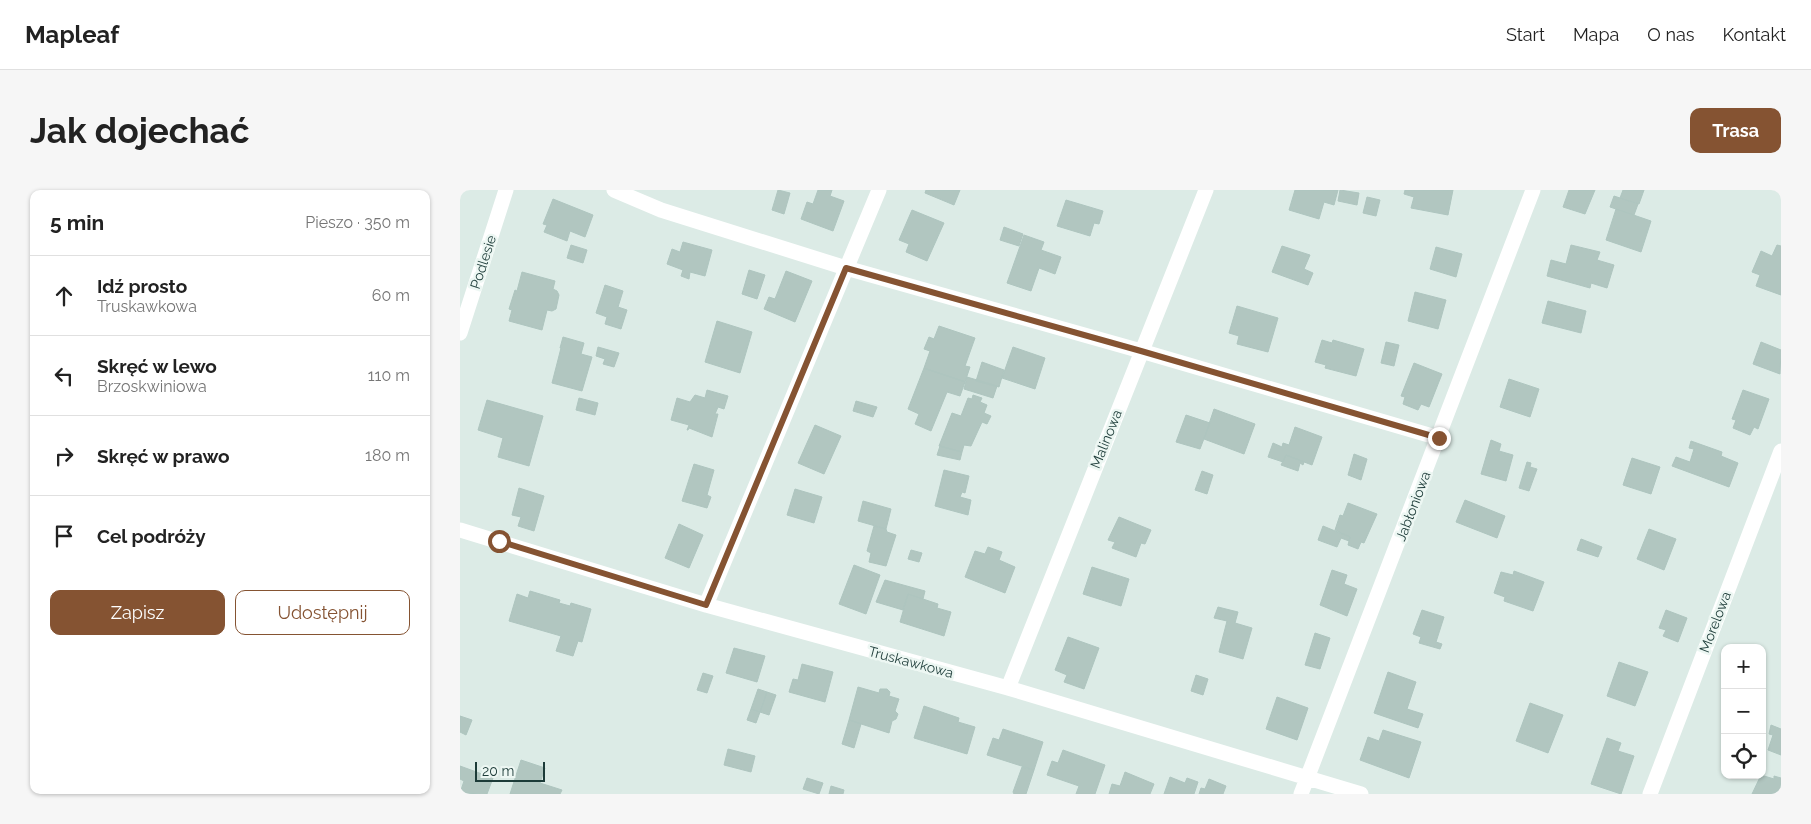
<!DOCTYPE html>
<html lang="pl">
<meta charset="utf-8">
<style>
body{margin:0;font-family:Raleway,sans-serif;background:#f6f6f6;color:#222}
.controls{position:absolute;right:15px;bottom:15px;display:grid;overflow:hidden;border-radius:10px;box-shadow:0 1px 4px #0004}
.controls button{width:45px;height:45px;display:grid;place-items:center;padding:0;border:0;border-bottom:1px solid #e0e0e0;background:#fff;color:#222;font:25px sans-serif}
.scale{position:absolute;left:15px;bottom:12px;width:70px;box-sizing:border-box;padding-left:5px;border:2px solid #1c3b38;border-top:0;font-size:14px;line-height:18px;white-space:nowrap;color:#1c3b38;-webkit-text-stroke:4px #edf7f3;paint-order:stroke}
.stop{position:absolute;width:15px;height:15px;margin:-11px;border:4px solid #855332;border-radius:50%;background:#fff}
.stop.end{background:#855332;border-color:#fff;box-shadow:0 1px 5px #0008}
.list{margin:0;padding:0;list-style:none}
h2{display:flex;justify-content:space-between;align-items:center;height:65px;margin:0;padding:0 20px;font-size:21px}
h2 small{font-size:16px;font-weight:400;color:#767676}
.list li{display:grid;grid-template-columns:32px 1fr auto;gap:15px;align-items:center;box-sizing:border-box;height:80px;padding:0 20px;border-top:1px solid #e0e0e0}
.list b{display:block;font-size:19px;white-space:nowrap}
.list p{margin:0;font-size:16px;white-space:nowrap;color:#767676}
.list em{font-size:16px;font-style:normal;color:#767676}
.actions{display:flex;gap:10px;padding:15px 20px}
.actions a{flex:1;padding:11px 0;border:1px solid #855332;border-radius:10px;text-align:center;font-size:18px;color:#855332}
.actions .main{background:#855332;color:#fff}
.icon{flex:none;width:28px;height:28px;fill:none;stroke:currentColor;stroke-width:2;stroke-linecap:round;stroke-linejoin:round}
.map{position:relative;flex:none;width:1321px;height:604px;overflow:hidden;border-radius:10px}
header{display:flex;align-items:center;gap:30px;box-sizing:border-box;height:70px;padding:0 25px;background:#fff;border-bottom:1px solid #e0e0e0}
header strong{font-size:24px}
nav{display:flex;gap:28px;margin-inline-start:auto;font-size:18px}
.intro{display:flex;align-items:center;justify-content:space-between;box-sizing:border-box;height:120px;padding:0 30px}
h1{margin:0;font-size:35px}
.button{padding:12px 22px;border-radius:10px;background:#855332;color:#fff;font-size:18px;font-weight:700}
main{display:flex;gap:30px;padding:0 30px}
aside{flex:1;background:#fff;border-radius:10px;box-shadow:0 1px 4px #0004}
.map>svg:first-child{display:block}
.building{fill:#b1c6c0;stroke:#aec5bf}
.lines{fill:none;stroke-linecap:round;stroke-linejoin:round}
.street{stroke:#fff;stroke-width:15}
.route{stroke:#855332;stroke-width:6}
.labels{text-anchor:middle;stroke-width:5;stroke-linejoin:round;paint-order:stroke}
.street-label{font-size:14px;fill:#1c3b38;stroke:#edf7f3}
</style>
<header>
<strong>Mapleaf</strong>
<nav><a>Start</a><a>Mapa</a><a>O nas</a><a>Kontakt</a></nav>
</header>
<div class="intro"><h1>Jak dojechać</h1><a class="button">Trasa</a></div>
<main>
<aside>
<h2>5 min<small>Pieszo · 350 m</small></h2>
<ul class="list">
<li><svg class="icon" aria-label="ahead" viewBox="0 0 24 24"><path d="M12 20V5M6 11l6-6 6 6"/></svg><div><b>Idź prosto</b><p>Truskawkowa</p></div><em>60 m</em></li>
<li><svg class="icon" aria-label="left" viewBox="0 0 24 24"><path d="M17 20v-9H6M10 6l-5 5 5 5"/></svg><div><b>Skręć w lewo</b><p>Brzoskwiniowa</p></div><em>110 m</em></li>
<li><svg class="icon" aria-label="right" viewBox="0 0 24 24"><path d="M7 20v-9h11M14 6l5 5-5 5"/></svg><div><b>Skręć w prawo</b></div><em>180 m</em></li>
<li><svg class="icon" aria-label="arrive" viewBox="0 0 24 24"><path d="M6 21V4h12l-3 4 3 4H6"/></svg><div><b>Cel podróży</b></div></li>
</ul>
<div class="actions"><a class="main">Zapisz</a><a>Udostępnij</a></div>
</aside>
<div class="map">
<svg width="1321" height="604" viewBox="0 0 1321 604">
<rect width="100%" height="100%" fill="#dcebe6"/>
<!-- building -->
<path class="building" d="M318 0 330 3 324 24 312 20Z
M358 0H372L370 6 384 11 373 41 341 29 347 12 353 14Z
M466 0H500L494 15 465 3Z
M835 0H878L874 15 864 12 859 29 829 20Z
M880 0 899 3 897 15 878 11Z
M945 0H993L988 25 951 18 954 7 944 4Z
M1109 0H1135L1125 24 1103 17Z
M1163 0H1184L1179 14 1160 8Z
M1154 6 1178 14 1174 25 1150 17Z
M907 7 920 10 916 26 903 23Z
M93 9 133 25 125 47 110 41 107 51 84 42 87 35 83 34Z
M606 10 643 21 639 34 634 33 630 46 597 36Z
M1156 19 1191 31 1181 62 1146 50Z
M452 20 484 33 467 71 446 62 449 54 439 50Z
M544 37 563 44 559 56 540 50Z
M564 45 584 52 581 60 601 67 595 84 579 78 571 101 547 93Z
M223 52 252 60 245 86 230 82 229 89 221 86 223 80 207 74 212 59 220 62Z
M111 55 127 60 123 73 107 68Z
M1111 55 1140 62 1137 70 1154 75 1147 98 1131 93 1130 98 1087 86 1091 70 1106 74Z
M1317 55 1321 56V105L1296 96 1300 85 1292 82 1301 61 1312 66Z
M822 56 850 65 844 79 853 83 848 95 812 82Z
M976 57 1002 64 996 87 970 79Z
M289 80 305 85 297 109 282 104Z
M326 81 352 91 335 132 304 119 309 107 315 109Z
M62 82 95 91 93 99 97 101 99 105 96 119 92 121 87 120 82 140 49 131 52 120 49 119 55 100 57 101Z
M145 95 163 101 158 117 167 120 161 139 145 134 147 127 136 123Z
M955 102 986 110 978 139 948 131Z
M1088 111 1126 121 1121 143 1082 133Z
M777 116 818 128 808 162 777 154 779 146 769 143Z
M257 131 292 142 280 183 245 172Z
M479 136 515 148 505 176 510 177 505 192 464 178 470 161 464 159 469 147 474 149Z
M103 147 124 153 121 164 132 167 122 201 92 193 101 158H100Z
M862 150 872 153 873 150 904 159 896 186 865 178 866 175 855 172Z
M926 152 939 155 934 176 921 173Z
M1301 152 1321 160 1320 184 1293 174Z
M138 157 159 163 154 177 143 174 145 169 136 166Z
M553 157 585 168 575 199 542 188Z
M522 172 544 180 539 197 516 191Z
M954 173 982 184 969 217 961 214 958 220 943 214 945 207 941 206Z
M464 178 505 192 500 206 487 202 471 241 455 234 459 224 448 219Z
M507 187 537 196 533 208 504 199Z
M1049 189 1079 199 1070 227 1040 217Z
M247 200 268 206 264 219 258 217 255 224H258L252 247 229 238 228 240H227L229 235 211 230 217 208 230 212 235 205 245 208Z
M1283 200 1309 209 1298 239 1294 237 1290 245 1273 238 1276 230 1272 229Z
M513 205 522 208 520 212 527 215 524 223 531 226 527 234 522 232 511 256 504 255 502 262 479 256 492 223 501 226 508 208 512 209Z
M119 208 138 213 135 225 116 220Z
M27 210 83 226 69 276 38 267 43 248 18 240Z
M396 211 417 217 413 227 393 221Z
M754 219 795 234 784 264 744 249Z
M726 225 750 233 740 259 716 252Z
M355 235 381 246 364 284 338 273Z
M835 237 862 247 852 275 826 265 823 272 808 267 813 253 822 257 823 253 829 255Z
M1031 250 1041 254 1039 261 1053 265 1046 291 1021 284Z
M1231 251 1262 262 1261 266 1278 273 1269 297 1212 276 1216 267 1230 272 1234 259 1229 258Z
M480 256 502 262 500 270 477 265Z
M894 264 907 269 901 290 888 285Z
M826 265 844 272 843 275 840 273 838 281 821 275Z
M1172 268 1200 277 1191 304 1163 295Z
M1067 272 1071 273 1070 277 1077 279 1069 301 1059 298Z
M234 274 254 280 247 305 251 307 247 318 222 311Z
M484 280 509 286 505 303 502 302 500 307 511 310 508 325 475 316Z
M742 281 753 285 747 304 735 300Z
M59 298 84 306 74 341 58 336 61 327 52 325Z
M335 299 362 307 354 333 327 325Z
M1005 310 1045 326 1037 348 996 332Z
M403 311 431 319 426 339 398 331Z
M888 313 917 324 904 353 901 352 898 359 888 355 890 347 875 340 880 325 883 326Z
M659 327 691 340 685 354 681 353 676 367 652 358 655 352 648 350Z
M219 334 243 345 229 378 205 368Z
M414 336 426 339 427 342 436 345 426 376 409 372 411 363 407 361Z
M863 336 890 347 889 351 881 348 877 357 858 350Z
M1189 339 1216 349 1204 380 1177 369Z
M1121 349 1142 357 1138 367 1117 360Z
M528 357 542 362 539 370 555 377 545 403 505 387 515 361 525 364Z
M451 360 462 363 459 372 448 369Z
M394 375 420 385 406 424 379 414Z
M632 377 669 389 661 416 623 404Z
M872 380 887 385 884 394 897 399 887 426 860 415Z
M1054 381 1084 392 1073 421 1044 411 1045 407 1034 403 1041 382 1053 385Z
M425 390 465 401 463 409 448 404 443 420 416 412Z
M70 401 100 410 99 413 110 416 111 413 131 419 122 452 118 451 113 466 96 461 101 446 49 431 57 404 68 408Z
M448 404 478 414 477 418 491 422 484 446 440 432Z
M758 417 778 422 775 433 792 438 783 469 759 462 767 431 754 428Z
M962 420 984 427 976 452 982 454 980 459 959 453 961 447 953 444Z
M1206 420 1227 428 1218 452 1203 446 1206 440 1199 438Z
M855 443 870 448 860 479 845 475Z
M608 447 639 458 624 499 604 492 607 485 595 480Z
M274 458 305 466 297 492 266 483Z
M1159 472 1188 482 1175 516 1147 506Z
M342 474 373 482 365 512 329 502 333 489 338 490Z
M928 482 956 492 947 519 963 524 958 538 914 523Z
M243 483 253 486 247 503 237 500Z
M736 485 748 489 743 505 731 501Z
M398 497 419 503 420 499H427L430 502 429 506 439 509 435 521 438 524 436 529 432 531 429 543 389 530Z
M298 499 307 502 300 522 291 519Z
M307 502 316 505 309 525 300 522Z
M817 507 848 518 837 550 806 539Z
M1070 513 1103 525 1088 563 1056 551Z
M464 516 499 528 498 532 515 537 507 564 454 548Z
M291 519 300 522 296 533 287 530Z
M0 526 12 530 6 545 0 542Z
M389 530 401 534 394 558 382 554Z
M1311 535 1321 539V565L1308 560 1313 545 1309 544Z
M543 539 583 552 574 580 527 565 533 548 539 550Z
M923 540 961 552 949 588 900 570 908 547 919 551Z
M1147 548 1161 553 1158 561 1174 566 1161 604 1131 594Z
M268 559 295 566 291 582 264 575Z
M603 560 645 575 635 604H616L619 596 587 585 592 571 598 573Z
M61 570 85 578 80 593 102 600 100 604H50Z
M0 576 33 588 27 604 0 603 4 591 0 589Z
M562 577 574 580 566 604H554L553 602Z
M665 582 694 594 690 604H649L652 594 660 596Z
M1301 585 1314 589V586L1321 588V604H1292Z
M710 587 725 593 727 588 738 592 734 604H704Z
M347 588 363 593 359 604 343 599Z
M749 589 766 596 763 604H739L741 598 745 599Z
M371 596 384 600 383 604H369Z"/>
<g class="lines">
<!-- street -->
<path class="street" d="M154 0 201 20 386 78 681 161 979 248
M0 143 46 0
M0 340 246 415 548 498 901 604
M246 415 419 0
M548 498 746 0
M841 604 1073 0
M1190 604 1321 261"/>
</g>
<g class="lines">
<!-- route -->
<path class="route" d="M39 351 246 415 386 78 681 161 979 248"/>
</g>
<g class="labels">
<!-- street labels -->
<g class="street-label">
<text transform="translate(23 72) rotate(-72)" y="5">Podlesie</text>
<text transform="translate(646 249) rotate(-68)" y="5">Malinowa</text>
<text transform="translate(953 316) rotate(-69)" y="5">Jabłoniowa</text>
<text transform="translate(1255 432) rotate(-69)" y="5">Morelowa</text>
<text transform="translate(451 472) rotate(15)" y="5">Truskawkowa</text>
</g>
</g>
</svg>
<div class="controls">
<button>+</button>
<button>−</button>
<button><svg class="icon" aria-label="locate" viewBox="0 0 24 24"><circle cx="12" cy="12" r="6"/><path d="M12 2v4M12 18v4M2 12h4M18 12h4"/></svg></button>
</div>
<div class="scale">20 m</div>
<div class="stop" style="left:39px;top:351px"></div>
<div class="stop end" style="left:979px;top:248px"></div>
</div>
</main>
